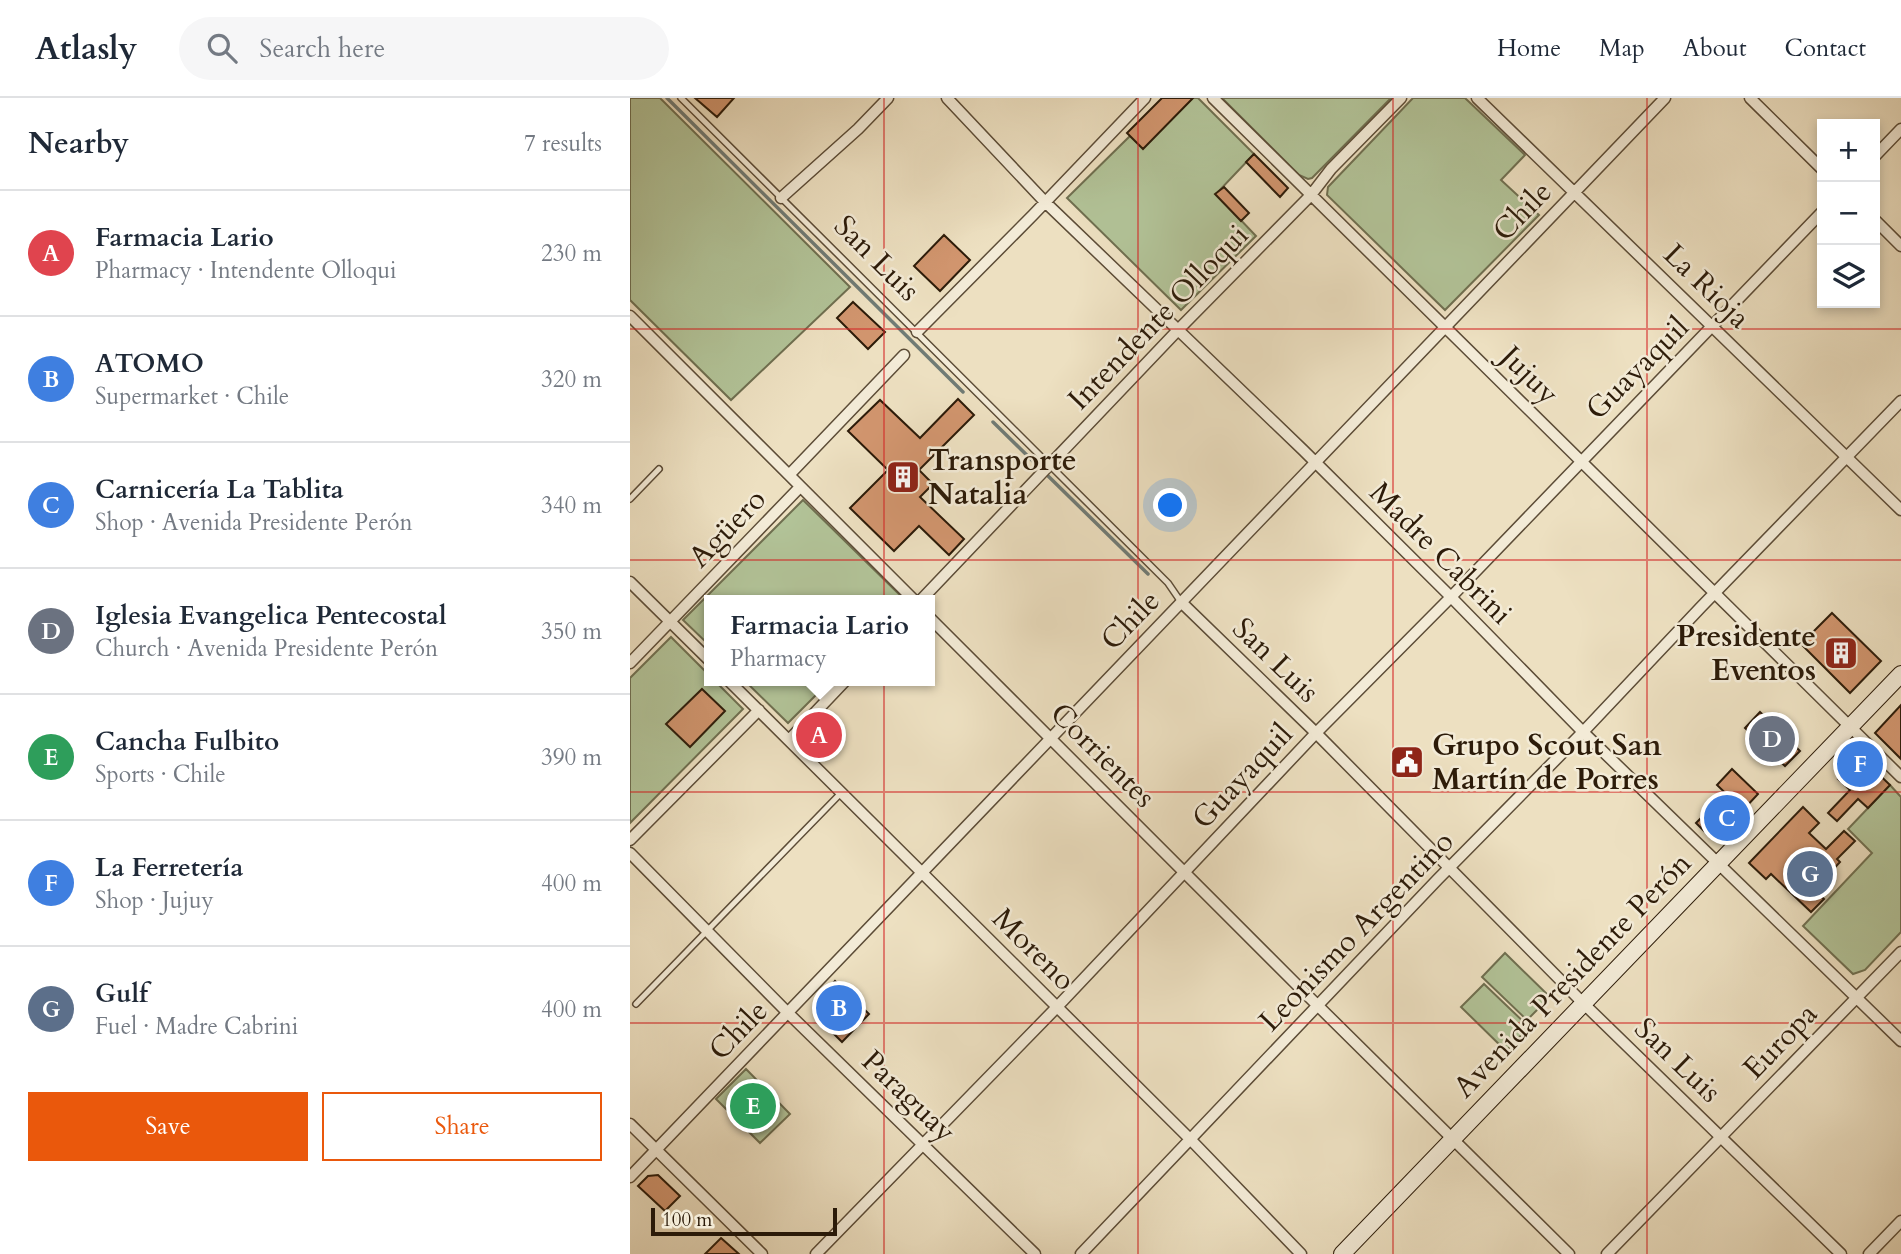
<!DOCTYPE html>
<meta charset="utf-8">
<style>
body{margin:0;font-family:Cardo,serif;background:#f6f6f7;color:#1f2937}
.controls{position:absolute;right:21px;top:21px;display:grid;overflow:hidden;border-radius:0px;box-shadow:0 4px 10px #0003}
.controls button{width:63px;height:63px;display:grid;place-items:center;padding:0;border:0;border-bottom:2px solid #e0e1e3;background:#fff;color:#1f2937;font:35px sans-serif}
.scale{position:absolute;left:21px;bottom:18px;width:186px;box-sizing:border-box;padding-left:7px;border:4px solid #2c1b09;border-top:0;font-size:19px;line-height:24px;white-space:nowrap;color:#2c1b09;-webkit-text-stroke:5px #f3ebd7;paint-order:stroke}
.you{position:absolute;left:541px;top:408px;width:24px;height:24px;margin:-18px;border:5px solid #fff;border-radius:50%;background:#1a73e8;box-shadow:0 0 0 10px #1a73e833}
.badge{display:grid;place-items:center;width:46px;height:46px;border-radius:50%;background:#ea580c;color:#fff;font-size:23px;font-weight:700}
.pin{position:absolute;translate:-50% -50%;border:4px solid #fff;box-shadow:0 2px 7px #0006}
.popup{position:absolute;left:74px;top:497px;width:231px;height:91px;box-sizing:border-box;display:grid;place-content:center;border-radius:0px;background:#fff;filter:drop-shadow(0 2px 5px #0005);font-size:23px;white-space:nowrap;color:#747a83}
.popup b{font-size:26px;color:#1f2937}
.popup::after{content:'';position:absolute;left:50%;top:100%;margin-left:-14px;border:14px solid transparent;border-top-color:#fff}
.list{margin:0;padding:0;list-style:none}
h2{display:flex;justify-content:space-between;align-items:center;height:91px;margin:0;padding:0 28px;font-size:30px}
h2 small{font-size:23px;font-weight:400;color:#747a83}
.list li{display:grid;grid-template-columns:46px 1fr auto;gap:21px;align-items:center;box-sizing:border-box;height:126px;padding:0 28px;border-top:2px solid #e0e1e3}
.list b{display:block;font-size:26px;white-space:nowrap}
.list p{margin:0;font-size:23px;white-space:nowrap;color:#747a83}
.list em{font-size:23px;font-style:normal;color:#747a83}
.actions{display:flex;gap:14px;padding:21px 28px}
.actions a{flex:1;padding:16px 0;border:2px solid #ea580c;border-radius:0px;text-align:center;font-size:24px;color:#ea580c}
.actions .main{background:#ea580c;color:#fff}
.icon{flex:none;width:38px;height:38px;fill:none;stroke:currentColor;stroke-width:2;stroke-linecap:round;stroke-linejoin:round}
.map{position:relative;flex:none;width:1271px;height:1156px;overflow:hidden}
header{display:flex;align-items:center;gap:42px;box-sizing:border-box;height:98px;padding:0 35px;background:#fff;border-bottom:2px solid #e0e1e3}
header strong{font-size:33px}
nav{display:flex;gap:38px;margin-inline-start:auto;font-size:24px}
.search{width:490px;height:63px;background:#f6f6f7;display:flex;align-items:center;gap:18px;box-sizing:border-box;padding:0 24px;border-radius:38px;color:#747a83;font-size:26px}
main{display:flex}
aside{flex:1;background:#fff}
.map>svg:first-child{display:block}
.green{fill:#b2c398;stroke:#6f6f50;stroke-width:2}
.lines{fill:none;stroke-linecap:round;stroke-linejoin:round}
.stream{stroke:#707b75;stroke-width:3.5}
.building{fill:#d1956e;stroke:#2c1b09;stroke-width:2}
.service-casing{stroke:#5c4c37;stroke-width:8}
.minor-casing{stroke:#5c4c37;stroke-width:13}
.secondary-casing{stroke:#2c1b09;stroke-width:18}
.service{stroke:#f3ebd7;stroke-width:5}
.minor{stroke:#f3ebd7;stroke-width:10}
.secondary{stroke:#f3ebd7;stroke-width:16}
.grid{fill:none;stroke:#d62828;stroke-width:2;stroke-opacity:0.55}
.labels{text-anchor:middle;stroke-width:5;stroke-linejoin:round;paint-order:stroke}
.street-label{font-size:30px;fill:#2c1b09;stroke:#f3ebd7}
.poi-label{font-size:30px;font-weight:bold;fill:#2c1b09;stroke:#f3ebd7;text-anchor:start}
</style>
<header>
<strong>Atlasly</strong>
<div class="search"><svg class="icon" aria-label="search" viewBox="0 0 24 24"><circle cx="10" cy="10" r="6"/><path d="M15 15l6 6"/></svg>Search here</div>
<nav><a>Home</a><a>Map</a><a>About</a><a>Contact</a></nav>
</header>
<main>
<aside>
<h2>Nearby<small>7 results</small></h2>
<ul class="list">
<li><span class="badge" style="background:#e0444e">A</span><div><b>Farmacia Lario</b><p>Pharmacy · Intendente Olloqui</p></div><em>230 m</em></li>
<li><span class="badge" style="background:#3f7fe0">B</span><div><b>ATOMO</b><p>Supermarket · Chile</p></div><em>320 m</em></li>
<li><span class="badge" style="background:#3f7fe0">C</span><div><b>Carnicería La Tablita</b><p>Shop · Avenida Presidente Perón</p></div><em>340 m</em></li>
<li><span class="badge" style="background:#6b7280">D</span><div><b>Iglesia Evangelica Pentecostal</b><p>Church · Avenida Presidente Perón</p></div><em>350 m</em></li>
<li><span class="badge" style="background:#2e9e5b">E</span><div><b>Cancha Fulbito</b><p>Sports · Chile</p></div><em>390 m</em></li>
<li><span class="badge" style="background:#3f7fe0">F</span><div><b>La Ferretería</b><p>Shop · Jujuy</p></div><em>400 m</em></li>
<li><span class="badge" style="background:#5c6f8a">G</span><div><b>Gulf</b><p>Fuel · Madre Cabrini</p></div><em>400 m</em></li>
</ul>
<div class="actions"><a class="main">Save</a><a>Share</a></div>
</aside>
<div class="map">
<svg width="1271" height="1156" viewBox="0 0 1271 1156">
<rect width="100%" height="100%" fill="#ede0c1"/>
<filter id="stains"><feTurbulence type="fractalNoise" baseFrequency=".00286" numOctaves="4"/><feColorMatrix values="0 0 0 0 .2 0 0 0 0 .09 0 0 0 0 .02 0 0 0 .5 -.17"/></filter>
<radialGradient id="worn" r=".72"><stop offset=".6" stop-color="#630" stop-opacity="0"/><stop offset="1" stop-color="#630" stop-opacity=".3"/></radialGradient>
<!-- green -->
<path class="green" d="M0 0H30L220 189 101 302 0 202Z
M563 0H568L624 56 586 96 626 138 551 212 437 100 500 38 513 50Z
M592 0H761L682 80 678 81 669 77Z
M783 0H835L895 57 871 82 909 117 815 212 697 97 698 89Z
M173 402 275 502H79V547L53 522Z
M41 539 79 577V583H85L113 611 0 725V580Z
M115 583H200L158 625Z
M1260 687 1271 699V834L1235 872 1223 876 1173 828 1242 755 1218 731Z
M875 855 920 899 897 922 852 879Z
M854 886 899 929 876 953 831 909Z
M116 971 160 1016 130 1045 86 1001Z"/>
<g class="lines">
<!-- stream -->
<path class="stream" d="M37 0 333 294
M363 324 518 476"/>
</g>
<!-- building -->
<path class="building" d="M65 0H104L87 19Z
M532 0H563L513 51 497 35Z
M624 56 658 90 650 99 616 64Z
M594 89 619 115 611 123 585 96Z
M314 137 340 162 310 193 284 168Z
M223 204 255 234 238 251 207 220Z
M328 301 344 317 289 372 303 386 290 399 334 441 319 457 289 428 264 453 220 410 258 372 218 333 250 302 290 340Z
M1202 515 1251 563 1220 595 1171 546Z
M72 591 95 613 60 649 36 626Z
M1271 607V661L1245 635Z
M1130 614 1170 653 1155 668 1115 630Z
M1234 662 1260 687 1238 710 1228 701 1207 723 1198 715 1220 692 1208 681 1225 663Z
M1102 671 1128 696 1113 712 1087 687Z
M1173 709 1189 725 1179 735 1196 751 1214 733 1225 743 1207 761 1210 764 1184 792 1194 801 1181 814 1141 776 1136 781 1119 765Z
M1075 716 1093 733 1086 740H1081L1066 725Z
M205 883 239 916 212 944 185 917V904Z
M28 1077 50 1098 35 1113 8 1088 18 1078Z
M91 1140 109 1156H75Z"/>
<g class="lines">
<!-- service casing -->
<g class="service-casing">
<path id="service" d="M51 0 538 485 551 504
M0 401 29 371
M6 906 211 695"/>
</g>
<!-- minor casing -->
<g class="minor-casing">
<path id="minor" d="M317 0 415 104 673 352 821 499 953 634 1271 943
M583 0 1271 679
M847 0 1271 412
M1120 0 1192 71
M1245 58 1271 31
M151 100 228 31 258 0
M1245 122 1271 148
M0 218 284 502
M287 234 403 117 515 0
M159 377 274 257
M0 484 79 562
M291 502 548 232 681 97 701 71 771 0
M551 504 686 635 953 905 1211 1156
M299 519 673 893 939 1156
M0 565 170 389
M99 583 561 1042 671 1156
M159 642 215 583
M0 742 129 612
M0 755 158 915 405 1156
M0 1026 132 1156
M0 1079 1035 0
M186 1156 427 909 686 635 821 499 1192 114
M451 1156 808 781 953 634 1071 509 1271 303
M977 1156 1271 854
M1239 1156 1271 1123"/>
</g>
<!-- secondary casing -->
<g class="secondary-casing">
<path id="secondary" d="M712 1156 1271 576"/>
</g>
<!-- service -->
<use href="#service" class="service"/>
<!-- minor -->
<use href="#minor" class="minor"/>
<!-- secondary -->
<use href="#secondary" class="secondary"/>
</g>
<!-- grid -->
<path class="grid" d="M254 0V1156M508 0V1156M763 0V1156M1017 0V1156M0 231H1271M0 462H1271M0 694H1271M0 925H1271"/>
<!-- icons -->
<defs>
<g id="building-square" transform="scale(1.75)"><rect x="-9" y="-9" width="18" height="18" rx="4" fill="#8f2418" stroke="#f3ebd7"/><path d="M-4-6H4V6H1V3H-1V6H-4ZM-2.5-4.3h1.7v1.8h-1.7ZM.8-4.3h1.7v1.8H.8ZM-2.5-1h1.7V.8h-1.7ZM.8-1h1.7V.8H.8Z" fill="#fff"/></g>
<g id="civic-square" transform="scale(1.75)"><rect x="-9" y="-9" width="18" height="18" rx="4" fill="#8f2418" stroke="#f3ebd7"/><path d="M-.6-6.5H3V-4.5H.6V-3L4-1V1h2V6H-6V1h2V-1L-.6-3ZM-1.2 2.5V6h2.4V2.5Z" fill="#fff"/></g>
</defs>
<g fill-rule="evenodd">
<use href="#building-square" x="273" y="379"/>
<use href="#building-square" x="1211" y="555"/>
<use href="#civic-square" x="777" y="664"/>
</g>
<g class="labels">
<!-- street labels -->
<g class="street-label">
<text transform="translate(892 113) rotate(-46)" y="10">Chile</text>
<text transform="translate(247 160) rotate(45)" y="10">San Luis</text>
<text transform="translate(1077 188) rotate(44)" y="10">La Rioja</text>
<text transform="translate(528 219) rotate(-46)" y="10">Intendente Olloqui</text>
<text transform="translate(1007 270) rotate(-45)" y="10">Guayaquil</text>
<text transform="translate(900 277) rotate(45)" y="10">Jujuy</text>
<text transform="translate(97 430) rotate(-46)" y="10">Agüero</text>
<text transform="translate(811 455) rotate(45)" y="10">Madre Cabrini</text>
<text transform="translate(500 522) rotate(-46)" y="10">Chile</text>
<text transform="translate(646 562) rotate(44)" y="10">San Luis</text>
<text transform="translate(473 657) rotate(45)" y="10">Corrientes</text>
<text transform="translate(612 678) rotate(-47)" y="10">Guayaquil</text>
<text transform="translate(726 833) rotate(-46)" y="10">Leonismo Argentino</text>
<text transform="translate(404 851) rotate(45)" y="10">Moreno</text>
<text transform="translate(942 877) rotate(-46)" y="10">Avenida Presidente Perón</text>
<text transform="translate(108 932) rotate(-46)" y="10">Chile</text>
<text transform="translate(1150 943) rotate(-46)" y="10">Europa</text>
<text transform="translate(1048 962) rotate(44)" y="10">San Luis</text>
<text transform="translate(279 998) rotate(44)" y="10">Paraguay</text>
</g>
<!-- poi labels -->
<g class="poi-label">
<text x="298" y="372">Transporte<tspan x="298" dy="34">Natalia</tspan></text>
<text x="1186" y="548" text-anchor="end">Presidente<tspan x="1186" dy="34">Eventos</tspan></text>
<text x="802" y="657">Grupo Scout San<tspan x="802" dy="34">Martín de Porres</tspan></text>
</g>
</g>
<rect width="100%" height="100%" filter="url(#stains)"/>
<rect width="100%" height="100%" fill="url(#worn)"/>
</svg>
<div class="controls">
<button>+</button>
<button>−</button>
<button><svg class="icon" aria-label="layers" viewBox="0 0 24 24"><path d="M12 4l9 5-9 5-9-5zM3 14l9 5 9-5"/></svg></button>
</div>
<div class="scale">100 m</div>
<div class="you"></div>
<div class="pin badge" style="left:189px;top:637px;background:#e0444e">A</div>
<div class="popup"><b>Farmacia Lario</b>Pharmacy</div>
<div class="pin badge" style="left:209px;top:910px;background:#3f7fe0">B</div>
<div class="pin badge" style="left:1097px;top:720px;background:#3f7fe0">C</div>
<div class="pin badge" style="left:1142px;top:641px;background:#6b7280">D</div>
<div class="pin badge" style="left:123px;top:1008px;background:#2e9e5b">E</div>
<div class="pin badge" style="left:1230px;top:666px;background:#3f7fe0">F</div>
<div class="pin badge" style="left:1180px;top:776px;background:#5c6f8a">G</div>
</div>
</main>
